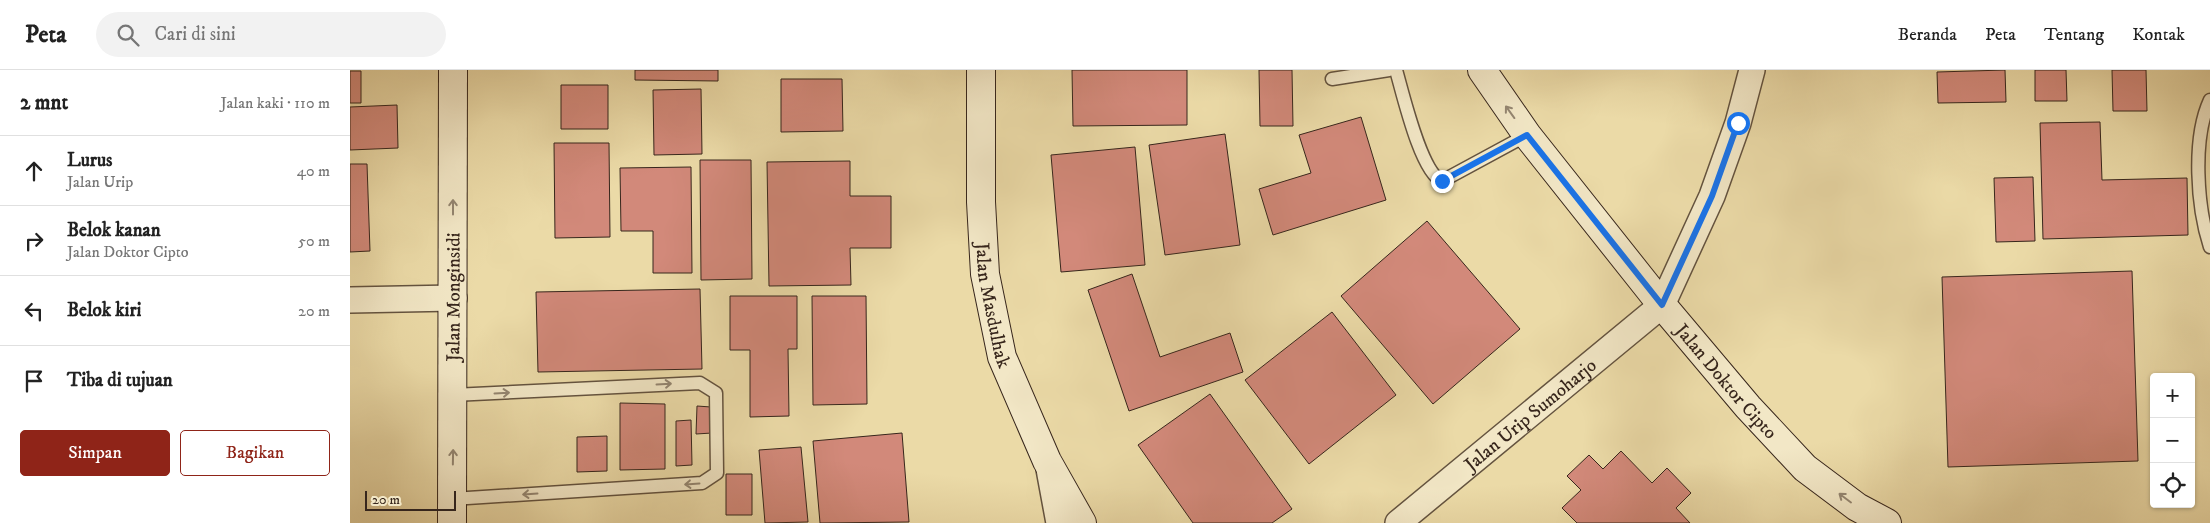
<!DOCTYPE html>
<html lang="id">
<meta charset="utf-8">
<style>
body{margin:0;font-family:"IM FELL DW Pica",serif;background:#f2f2f2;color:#222}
.controls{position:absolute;right:15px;bottom:15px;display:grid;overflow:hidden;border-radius:5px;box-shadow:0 1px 4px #0004}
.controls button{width:45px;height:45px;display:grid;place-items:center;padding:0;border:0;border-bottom:1px solid #e0e0e0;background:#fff;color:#222;font:25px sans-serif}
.scale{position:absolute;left:15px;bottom:12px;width:91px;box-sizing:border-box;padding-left:5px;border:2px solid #37261c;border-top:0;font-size:14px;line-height:18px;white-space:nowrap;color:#37261c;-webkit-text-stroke:4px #f2e7c6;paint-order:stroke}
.stop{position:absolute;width:15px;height:15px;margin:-11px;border:4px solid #1a73e8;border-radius:50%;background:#fff}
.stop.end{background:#1a73e8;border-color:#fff;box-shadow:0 1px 5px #0008}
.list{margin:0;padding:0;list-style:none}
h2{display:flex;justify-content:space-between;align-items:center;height:65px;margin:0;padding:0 20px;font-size:21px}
h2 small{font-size:16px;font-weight:400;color:#767676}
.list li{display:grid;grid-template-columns:32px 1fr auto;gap:15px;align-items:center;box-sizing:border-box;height:70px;padding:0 20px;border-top:1px solid #e0e0e0}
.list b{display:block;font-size:19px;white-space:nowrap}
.list p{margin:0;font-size:16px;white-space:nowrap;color:#767676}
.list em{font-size:16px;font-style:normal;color:#767676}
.actions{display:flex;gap:10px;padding:15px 20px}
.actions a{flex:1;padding:11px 0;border:1px solid #8f2418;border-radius:5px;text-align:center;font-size:18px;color:#8f2418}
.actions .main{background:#8f2418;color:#fff}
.icon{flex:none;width:28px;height:28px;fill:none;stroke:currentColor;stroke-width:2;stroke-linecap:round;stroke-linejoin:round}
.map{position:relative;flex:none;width:1860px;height:453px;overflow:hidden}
header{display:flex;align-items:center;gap:30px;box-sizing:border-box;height:70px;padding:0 25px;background:#fff;border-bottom:1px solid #e0e0e0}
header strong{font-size:24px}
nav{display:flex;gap:28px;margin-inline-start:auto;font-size:18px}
.search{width:350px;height:45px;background:#f2f2f2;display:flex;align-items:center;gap:12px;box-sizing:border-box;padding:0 18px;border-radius:28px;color:#767676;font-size:19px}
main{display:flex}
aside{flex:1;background:#fff}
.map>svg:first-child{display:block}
.building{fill:#d2897a;stroke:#37261c}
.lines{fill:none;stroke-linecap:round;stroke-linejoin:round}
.lane-casing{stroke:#64533f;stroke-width:15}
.street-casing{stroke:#64533f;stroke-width:28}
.secondary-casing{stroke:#37261c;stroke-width:30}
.lane{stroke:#f2e7c6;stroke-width:12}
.street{stroke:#f2e7c6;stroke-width:25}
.secondary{stroke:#f2e7c6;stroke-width:28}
.oneway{stroke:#948671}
.route{stroke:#1a73e8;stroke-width:6}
.labels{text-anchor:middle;stroke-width:5;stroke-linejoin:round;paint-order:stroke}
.street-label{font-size:19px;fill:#37261c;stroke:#f2e7c6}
</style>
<header>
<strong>Peta</strong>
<div class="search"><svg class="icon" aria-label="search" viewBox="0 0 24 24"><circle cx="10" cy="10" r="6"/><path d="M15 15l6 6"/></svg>Cari di sini</div>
<nav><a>Beranda</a><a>Peta</a><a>Tentang</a><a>Kontak</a></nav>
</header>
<main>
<aside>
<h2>2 mnt<small>Jalan kaki · 110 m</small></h2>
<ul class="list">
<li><svg class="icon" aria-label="ahead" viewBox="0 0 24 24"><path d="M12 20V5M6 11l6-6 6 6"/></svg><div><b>Lurus</b><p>Jalan Urip</p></div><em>40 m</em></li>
<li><svg class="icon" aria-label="right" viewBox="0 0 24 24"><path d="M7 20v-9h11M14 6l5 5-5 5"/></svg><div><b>Belok kanan</b><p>Jalan Doktor Cipto</p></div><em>50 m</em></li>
<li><svg class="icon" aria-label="left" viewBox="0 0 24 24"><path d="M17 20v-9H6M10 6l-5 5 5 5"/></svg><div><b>Belok kiri</b></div><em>20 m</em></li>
<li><svg class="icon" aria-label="arrive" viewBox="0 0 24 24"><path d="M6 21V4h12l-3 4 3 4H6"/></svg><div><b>Tiba di tujuan</b></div></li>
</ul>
<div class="actions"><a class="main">Simpan</a><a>Bagikan</a></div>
</aside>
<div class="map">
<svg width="1860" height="453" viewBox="0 0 1860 453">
<rect width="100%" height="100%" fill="#ebdaa7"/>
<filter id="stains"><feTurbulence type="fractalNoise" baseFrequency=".004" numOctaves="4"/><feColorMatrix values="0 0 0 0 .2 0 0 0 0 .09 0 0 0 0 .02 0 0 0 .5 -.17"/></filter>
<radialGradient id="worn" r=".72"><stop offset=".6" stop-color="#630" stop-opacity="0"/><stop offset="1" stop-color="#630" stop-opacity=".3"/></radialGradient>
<!-- building -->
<path class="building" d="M285 0H368V11L285 10Z
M722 0H837V55L723 56Z
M909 0H942L943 56H910Z
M1655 0 1656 32 1588 33 1587 2Z
M1685 0H1716L1717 31H1685Z
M1762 0H1796L1797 41H1763Z
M0 1H11V33H0Z
M431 9H492L493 61 431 62Z
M211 15H258V59H211Z
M351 19 352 84 304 85 303 20Z
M47 35 48 78 0 80V37Z
M1011 47 1036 130 923 165 909 119 961 103 949 65Z
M1750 52 1752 110 1837 108 1838 165 1693 169 1690 53Z
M875 64 890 175 815 185 799 75Z
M204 73H259L260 167 205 168Z
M785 77 795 195 711 202 701 85Z
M350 90H401L402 209 351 210Z
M500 91V126H541V178H500L501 215 419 216 417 92Z
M0 94H17L20 181 0 182Z
M341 97 342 203H303V161H271L270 98Z
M1683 107 1685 171 1646 172 1644 108Z
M1077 151 1170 259 1083 334 991 226Z
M1782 201 1788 391 1598 397 1592 207Z
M782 204 810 287 880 263 893 302 779 341 738 220Z
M350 219 352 299 188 302 186 222Z
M380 226H447V279H438L439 346 400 347V280H380Z
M462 226H516L517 334 463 335Z
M982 242 1046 325 959 394 895 310Z
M860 324 942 439 922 453H843L788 375Z
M270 333 315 334V399L270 400Z
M347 336 361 337 362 363 346 364Z
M341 350 342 395 326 396V351Z
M552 363 559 452 470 453 463 371Z
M257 366V401L227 402V367Z
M451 377 458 452 415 453 409 380Z
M1271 381 1302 413 1317 398 1341 423 1326 438 1340 453H1227L1212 438 1231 420 1217 406 1239 385 1253 399Z
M376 404H402V445H376Z"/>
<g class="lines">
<!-- lane casing -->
<g class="lane-casing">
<path id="lane" d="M1046 0C1053 24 1071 103 1092 111L1177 65
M982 9 1039 0
M1860 30C1842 69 1847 137 1860 177
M102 429 352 413 367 403 366 323 350 313 103 325"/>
</g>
<!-- street casing -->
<g class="street-casing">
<g id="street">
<path d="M0 230 104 228"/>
<path d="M699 399 709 453"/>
<path id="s1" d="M1048 453 1312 235 1362 126 1388 53 1402 0"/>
</g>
</g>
<!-- secondary casing -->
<g class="secondary-casing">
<g id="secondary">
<path id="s2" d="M631 0V132L635 204 652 287 697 391 732 453"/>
<path id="s3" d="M1132 0 1177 65 1312 235 1398 337 1455 398 1507 437 1537 453"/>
<path id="s4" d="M102 453 103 0"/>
</g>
</g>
<!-- lane -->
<use href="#lane" class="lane"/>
<!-- street -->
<use href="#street" class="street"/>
<!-- secondary -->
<use href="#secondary" class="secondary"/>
</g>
<!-- one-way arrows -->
<defs><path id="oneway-shaft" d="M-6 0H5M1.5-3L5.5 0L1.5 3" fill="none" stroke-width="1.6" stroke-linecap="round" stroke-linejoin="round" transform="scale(1.25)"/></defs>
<g class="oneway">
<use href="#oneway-shaft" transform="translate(1160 42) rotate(-126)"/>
<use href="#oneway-shaft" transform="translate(103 137) rotate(-90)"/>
<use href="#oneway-shaft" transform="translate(314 314) rotate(-3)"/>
<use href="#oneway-shaft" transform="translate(152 323) rotate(-3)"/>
<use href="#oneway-shaft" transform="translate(103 387) rotate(-89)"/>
<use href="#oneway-shaft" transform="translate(342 414) rotate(176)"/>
<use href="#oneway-shaft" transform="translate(180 424) rotate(176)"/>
<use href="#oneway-shaft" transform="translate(1495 428) rotate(-143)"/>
</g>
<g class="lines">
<!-- route -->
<path class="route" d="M1092 111 1177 65 1312 235 1362 126 1388 53"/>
</g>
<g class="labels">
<!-- street labels -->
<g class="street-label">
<text dy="7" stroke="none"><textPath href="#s4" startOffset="226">Jalan Monginsidi</textPath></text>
<text dy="7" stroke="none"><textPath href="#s2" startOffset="236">Jalan Masdulhak</textPath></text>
<text dy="7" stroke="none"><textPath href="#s3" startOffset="396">Jalan Doktor Cipto</textPath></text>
<text dy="7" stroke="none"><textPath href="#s1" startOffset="171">Jalan Urip Sumoharjo</textPath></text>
</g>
</g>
<rect width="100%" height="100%" filter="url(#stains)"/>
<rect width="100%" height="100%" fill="url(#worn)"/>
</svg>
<div class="controls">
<button>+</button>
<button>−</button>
<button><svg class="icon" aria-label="locate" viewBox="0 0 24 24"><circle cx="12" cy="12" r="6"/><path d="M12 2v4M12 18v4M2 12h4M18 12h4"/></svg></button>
</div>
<div class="scale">20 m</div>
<div class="stop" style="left:1388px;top:53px"></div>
<div class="stop end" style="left:1092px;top:111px"></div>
</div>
</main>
